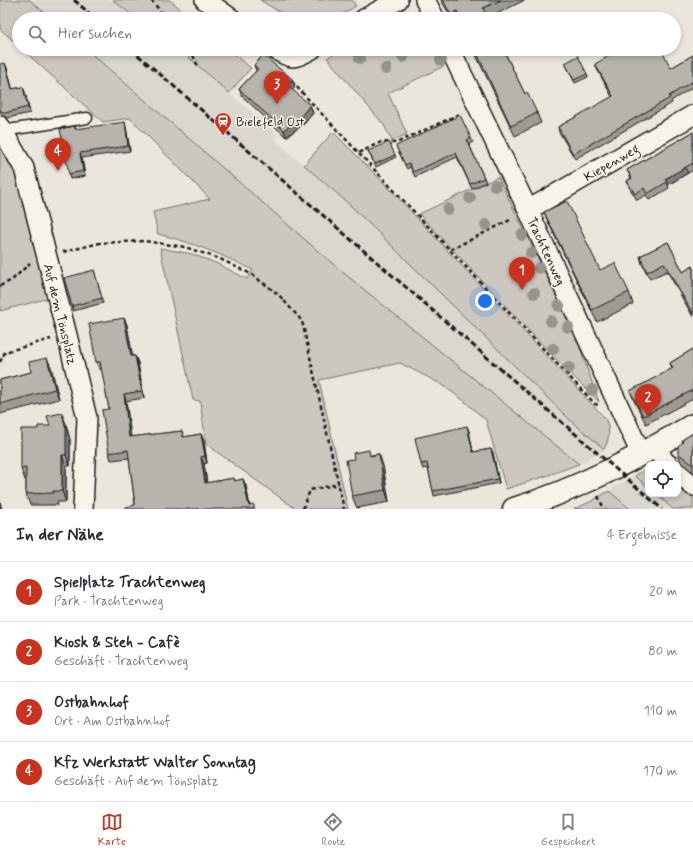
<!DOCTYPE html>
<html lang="de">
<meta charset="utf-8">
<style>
body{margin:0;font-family:Mynerve,sans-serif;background:#f7f7f7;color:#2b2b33}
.controls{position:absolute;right:12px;bottom:12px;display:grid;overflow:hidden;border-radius:8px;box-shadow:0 2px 6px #0003}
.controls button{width:36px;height:36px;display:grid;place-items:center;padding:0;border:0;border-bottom:1px solid #e1e1e2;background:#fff;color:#2b2b33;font:20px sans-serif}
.you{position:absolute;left:485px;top:301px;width:14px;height:14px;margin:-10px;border:3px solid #fff;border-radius:50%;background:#1a73e8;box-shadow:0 0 0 6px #1a73e833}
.badge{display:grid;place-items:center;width:26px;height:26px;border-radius:50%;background:#c8321e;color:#fff;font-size:13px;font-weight:700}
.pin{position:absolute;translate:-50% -33px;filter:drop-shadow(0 1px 2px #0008)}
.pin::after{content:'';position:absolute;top:21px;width:14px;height:12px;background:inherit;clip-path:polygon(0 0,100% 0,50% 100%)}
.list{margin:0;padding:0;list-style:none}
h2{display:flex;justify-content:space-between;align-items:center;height:52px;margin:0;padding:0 16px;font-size:17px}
h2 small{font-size:13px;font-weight:400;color:#7c7c81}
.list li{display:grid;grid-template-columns:26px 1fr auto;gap:12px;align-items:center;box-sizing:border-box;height:60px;padding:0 16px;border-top:1px solid #e1e1e2}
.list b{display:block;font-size:15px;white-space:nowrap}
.list p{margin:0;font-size:13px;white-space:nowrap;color:#7c7c81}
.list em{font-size:13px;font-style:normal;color:#7c7c81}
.icon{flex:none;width:22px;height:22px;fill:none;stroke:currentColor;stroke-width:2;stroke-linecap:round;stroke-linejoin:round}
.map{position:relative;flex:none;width:693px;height:509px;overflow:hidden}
.search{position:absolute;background:#fff;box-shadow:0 2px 6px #0003;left:12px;right:12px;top:12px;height:44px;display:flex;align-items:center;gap:10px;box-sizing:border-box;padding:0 14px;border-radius:22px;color:#7c7c81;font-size:15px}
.sheet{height:292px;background:#fff}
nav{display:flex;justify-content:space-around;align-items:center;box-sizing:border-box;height:56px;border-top:1px solid #e1e1e2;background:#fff;font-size:11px;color:#7c7c81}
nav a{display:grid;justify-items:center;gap:2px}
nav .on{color:#c8321e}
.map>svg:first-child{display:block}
.built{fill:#dad7ce}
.green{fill:#ccc8c0;stroke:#74726e}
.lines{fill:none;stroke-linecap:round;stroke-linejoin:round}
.lane-casing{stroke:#1c1c1c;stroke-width:13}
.street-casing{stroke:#1c1c1c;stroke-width:22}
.secondary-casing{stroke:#1c1c1c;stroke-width:25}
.path{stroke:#1c1c1c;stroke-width:2.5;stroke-dasharray:4 3;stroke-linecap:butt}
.lane{stroke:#f7f3e8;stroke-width:10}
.street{stroke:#f7f3e8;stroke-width:19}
.secondary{stroke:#f7f3e8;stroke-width:22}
.rail{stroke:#1c1c1c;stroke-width:3;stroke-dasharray:6 3;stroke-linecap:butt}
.tree{fill:#96948d}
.wall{fill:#9d9b94;stroke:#1c1c1c}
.shaded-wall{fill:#7f7e78;stroke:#1c1c1c}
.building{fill:#b6b4ac;stroke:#1c1c1c}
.labels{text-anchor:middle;stroke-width:3;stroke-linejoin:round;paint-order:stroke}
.poi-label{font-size:13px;fill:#1c1c1c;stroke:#f7f3e8;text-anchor:start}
.street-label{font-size:13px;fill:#1c1c1c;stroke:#f7f3e8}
</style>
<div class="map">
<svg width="693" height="509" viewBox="0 0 693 509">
<rect width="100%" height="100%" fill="#eae6dc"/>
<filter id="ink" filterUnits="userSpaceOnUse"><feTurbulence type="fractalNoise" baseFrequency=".025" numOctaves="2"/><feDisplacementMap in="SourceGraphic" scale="8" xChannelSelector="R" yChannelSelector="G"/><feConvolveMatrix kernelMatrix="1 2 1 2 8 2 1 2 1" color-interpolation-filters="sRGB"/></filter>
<g filter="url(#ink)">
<!-- built -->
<path class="built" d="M0 0H170L192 19H19V46L0 29Z
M22 49H227L251 68 229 93 277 134 273 138 303 165 333 132 389 188 605 418 609 426V435L607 444 604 449 579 464 546 476 506 489 486 420 463 400 441 384 210 200 130 118 103 122Z
M648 467V494H678L693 509H630L609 491Z"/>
<!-- green -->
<path class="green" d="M0 0H30L52 19H19V46L0 29Z
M113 0H170L192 19H137Z
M260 0H352L356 6 334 19H291Z
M22 49H86L340 270 579 464 546 476 506 489 486 420 463 400 441 384 400 363 319 380 348 509H296L206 444 200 401 193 400 160 248 192 254 218 264 247 279 253 270C223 255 191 242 158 234L153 212 210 199 130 118 103 122Z
M179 49H227L251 68 229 93Z
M342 49H436L444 66 388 93 407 134 392 141 384 125 327 58Z
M333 132 389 188 605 418C610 429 610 438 604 449L570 420 350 205 304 165Z
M0 143 16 169 49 298 0 311Z
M498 177 575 334 599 402 551 354 419 214Z
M648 467V487L635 476Z
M678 481 693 494V509H673L656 494H678Z
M609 491 630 509H574L590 502Z"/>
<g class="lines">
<!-- lane casing -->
<g class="lane-casing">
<path id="lane" d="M2 131 87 118"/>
</g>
<!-- street casing -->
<g class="street-casing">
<path id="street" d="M205 0 232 19
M425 0 435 19
M364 19 398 0
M275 49C292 61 295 58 312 49
M450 49 528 210 641 454
M0 126 24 168 67 335 87 418 83 509
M528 210 693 115
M656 446 664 461 668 464
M678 473 693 486"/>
</g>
<!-- secondary casing -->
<g class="secondary-casing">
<path id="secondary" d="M514 509C577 490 636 458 693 425"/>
</g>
<!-- path -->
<path class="path" d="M151 0 167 19
M190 49 198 66
M292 82 595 404 598 405
M359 153 381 142 396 143 462 113
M450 250 512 219
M63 252 100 243 144 241 185 247 220 259 251 274 278 294 302 321 344 509
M0 286 12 280 30 263
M0 362 5 352 51 339
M598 496 604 509
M303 509 310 490 339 484"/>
<!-- lane -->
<use href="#lane" class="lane"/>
<!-- street -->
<use href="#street" class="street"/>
<!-- secondary -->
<use href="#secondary" class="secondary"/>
<!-- rail -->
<path class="rail" d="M74 0 96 19
M131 49 662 509"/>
</g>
<!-- trees -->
<g class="tree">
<circle cx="403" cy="57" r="6"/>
<circle cx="360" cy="58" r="6"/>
<circle cx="441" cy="60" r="6"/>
<circle cx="386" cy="69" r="6"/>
<circle cx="495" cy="186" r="6"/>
<circle cx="470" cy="198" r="6"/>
<circle cx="448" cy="209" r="6"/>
<circle cx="486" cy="225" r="6"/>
<circle cx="522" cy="235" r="6"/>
<circle cx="531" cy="253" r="6"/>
<circle cx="539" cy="268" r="6"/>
<circle cx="534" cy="293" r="6"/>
<circle cx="559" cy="306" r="6"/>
<circle cx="551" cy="321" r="6"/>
<circle cx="568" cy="327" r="6"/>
<circle cx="553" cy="349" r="6"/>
<circle cx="569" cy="368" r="6"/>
<circle cx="592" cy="390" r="6"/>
</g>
<!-- wall -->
<path class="wall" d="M441 0H525L488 18V19H452Z
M473 49H503L525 94 537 113 541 123 515 136Z
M693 55V87L671 101 672 103 575 159 559 132 558 127 612 97 597 69 595 64 671 68Z
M565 63 587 74 588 77 575 83Z
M254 65 295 87 292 90 310 105 313 113 304 124 286 137 242 96 239 89 256 71Z
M7 68 12 89 23 87 30 113 7 118 2 115 0 111Z
M75 126 76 129 126 127 130 151 82 158 85 176 70 179 69 174Z
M693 132V170L668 185 669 188 649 200 646 195 637 200 629 187 627 181 631 178 627 170Z
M471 138 473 142 469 144 486 182 472 189 457 157 415 177 410 167 407 169 396 146Z
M368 151 395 155 396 157 376 167Z
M544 212 600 270 629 292 633 304 597 322 549 224Z
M668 242 683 272 693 266V317L667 271 650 279 642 264 640 256Z
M94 270 103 303 73 311 72 306Z
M124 318 127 325 132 356H135L138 363 144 398 126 401 131 437 182 431 184 437 201 434 204 441 207 463 204 464 207 483 234 478 235 481 243 479 246 486 250 506 255 509 135 505 129 458 111 460 109 453V409L102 369H99L96 362Z
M693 349V399L646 424 633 398 630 391 672 369 670 363Z
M51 367 59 399 0 414V380Z
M66 424 70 440V466H66V502H57L58 505H30L26 494V480H25L21 469 38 429 50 426Z
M469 431 473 452 491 449 493 453 499 483 434 496 433 491 428 468 423 469 421 464Z
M693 433V472L681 463 678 453 683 442 682 440Z
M379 454 383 466 389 502 357 508 352 496 371 455Z"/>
<!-- shaded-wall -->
<path class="shaded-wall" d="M5 63 7 68 14 95 12 89Z
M292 79 295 87 290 93 287 85Z
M23 87 25 92 30 113 28 107Z
M310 105 313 113 304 124 286 137 284 130Z
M125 122 126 127 130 151 128 146Z
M80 153 82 158 85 176 83 171Z
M685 167 688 173 668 185 665 179Z
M124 318 127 325 134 363 131 356Z
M135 356 138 363 144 398 142 391Z
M47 358 51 367 59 399 55 389Z
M124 394 126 401 132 444 129 437Z
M62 413 66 424 70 440V466L66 455Z
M467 426 469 431 474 457 473 452Z
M201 434 204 441 207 463 205 456Z
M491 449 493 453 499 483 498 479Z
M379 454 383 466 389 502 385 490Z
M62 455 66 466V502L62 491Z
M201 457 204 464 208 490 205 483Z
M243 479 246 486 250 509 249 506Z
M0 501V502L2 509H0Z"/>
<!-- building -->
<path class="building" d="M443 0H501L483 8 488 19H460L457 11 451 15Z
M475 49H503L525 94 527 92 537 113 511 126Z
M618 49H661L671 68 693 55V81L669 96 670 98 573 154 558 127 613 96 595 64 609 56 608 54Z
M263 55 292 79 287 85 310 105 301 116 284 130 239 89 258 69 254 65Z
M578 56 587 74 574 80 565 63Z
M5 63 12 89 23 87 28 107 5 113 0 110V64Z
M460 115 471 138 467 140 484 178 470 184 456 153 413 172 409 163 405 165 396 146Z
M125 122 128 146 80 153 83 171 69 174 60 129 75 126V129Z
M693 132V163L665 179 667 182 647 194 644 188 635 194 627 181 632 178 627 170Z
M389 142 395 155 375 164 368 151Z
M567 201 600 270 615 263 629 292 592 310 544 212Z
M668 242 683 272 693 266V314L664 263 647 272 640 256Z
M94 270 102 298 72 306 64 278Z
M124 318 131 356H135L142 391 124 394 129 437 182 431 183 437 201 434 205 456 201 457 205 483 234 478V481L243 479 249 506 254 505V509H126V507L135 505 128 450 109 453 102 410 109 409 100 362H96L89 324Z
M693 349V390L643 416 630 391 673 368 670 363Z
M47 358 55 389 0 404V380L31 372 29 362Z
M62 413 66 429V455H62V491H53L54 493 26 494V468L21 469V429H38V426H50L47 416Z
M467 426 473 452 491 449 498 479 433 491 427 463 421 464 415 438Z
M693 433V465L678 453V446L683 442 682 440Z
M369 450 370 456 379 454 385 490 352 496 346 460 354 459 353 453Z"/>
</g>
<!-- icons -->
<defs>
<g id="station-pin" transform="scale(0.9)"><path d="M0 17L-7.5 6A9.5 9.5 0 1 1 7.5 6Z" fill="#c8321e" stroke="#f7f3e8"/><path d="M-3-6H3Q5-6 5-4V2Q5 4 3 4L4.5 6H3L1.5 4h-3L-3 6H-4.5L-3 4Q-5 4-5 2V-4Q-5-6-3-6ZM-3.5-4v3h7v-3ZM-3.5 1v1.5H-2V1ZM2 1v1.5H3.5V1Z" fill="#fff"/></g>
</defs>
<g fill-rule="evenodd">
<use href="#station-pin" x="223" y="121"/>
</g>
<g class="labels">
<!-- poi labels -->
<g class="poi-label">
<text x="236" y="126">Bielefeld Ost</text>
</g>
<!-- street labels -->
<g class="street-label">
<text transform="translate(611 162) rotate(-30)" y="5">Kiepenweg</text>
<text transform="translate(547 251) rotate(65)" y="5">Trachtenweg</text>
<text transform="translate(61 314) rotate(76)" y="5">Auf dem Tönsplatz</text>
</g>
</g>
</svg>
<div class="controls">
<button><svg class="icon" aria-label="locate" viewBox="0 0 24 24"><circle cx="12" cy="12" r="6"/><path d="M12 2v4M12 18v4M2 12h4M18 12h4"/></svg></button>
</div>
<div class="you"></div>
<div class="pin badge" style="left:522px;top:290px">1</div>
<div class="pin badge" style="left:648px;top:417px">2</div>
<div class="pin badge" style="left:277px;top:104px">3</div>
<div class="pin badge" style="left:58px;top:171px">4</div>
<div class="search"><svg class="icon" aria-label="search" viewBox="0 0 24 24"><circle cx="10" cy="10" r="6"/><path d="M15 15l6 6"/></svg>Hier suchen</div>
</div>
<section class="sheet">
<h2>In der Nähe<small>4 Ergebnisse</small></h2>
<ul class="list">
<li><span class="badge">1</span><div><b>Spielplatz Trachtenweg</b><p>Park · Trachtenweg</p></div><em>20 m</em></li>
<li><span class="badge">2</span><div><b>Kiosk &amp; Steh - Cafè</b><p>Geschäft · Trachtenweg</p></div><em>80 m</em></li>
<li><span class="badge">3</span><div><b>Ostbahnhof</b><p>Ort · Am Ostbahnhof</p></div><em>110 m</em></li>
<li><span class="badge">4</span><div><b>Kfz Werkstatt Walter Sonntag</b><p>Geschäft · Auf dem Tönsplatz</p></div><em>170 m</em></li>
</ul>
</section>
<nav>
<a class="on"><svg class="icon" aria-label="map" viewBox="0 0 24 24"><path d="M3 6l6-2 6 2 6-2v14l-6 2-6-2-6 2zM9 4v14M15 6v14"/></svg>Karte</a>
<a><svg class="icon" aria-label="directions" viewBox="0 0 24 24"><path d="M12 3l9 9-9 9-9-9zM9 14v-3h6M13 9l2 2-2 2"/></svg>Route</a>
<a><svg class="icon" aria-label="saved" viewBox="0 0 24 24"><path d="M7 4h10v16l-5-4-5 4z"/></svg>Gespeichert</a>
</nav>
